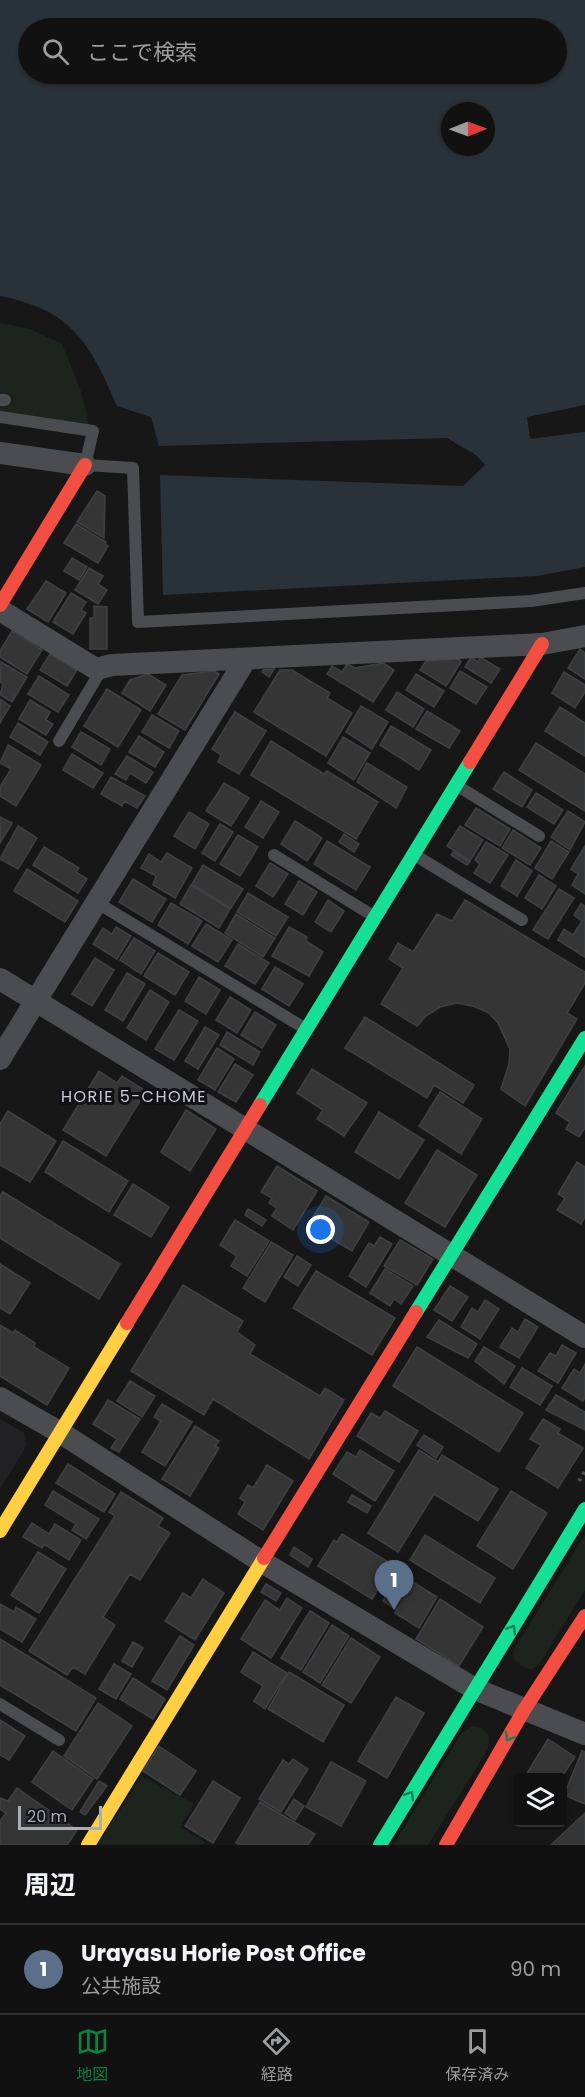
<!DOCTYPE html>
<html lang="ja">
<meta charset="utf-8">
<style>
body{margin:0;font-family:Poppins,"Noto Sans JP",sans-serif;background:#1a1a1a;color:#f1f3f6}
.controls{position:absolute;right:18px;bottom:18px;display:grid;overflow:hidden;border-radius:6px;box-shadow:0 2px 4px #0004}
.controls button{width:54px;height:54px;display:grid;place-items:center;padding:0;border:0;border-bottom:2px solid #303131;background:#111;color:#f1f3f6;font:30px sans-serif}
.compass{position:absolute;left:441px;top:102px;width:54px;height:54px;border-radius:50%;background:#111;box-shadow:0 2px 4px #0004;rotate:89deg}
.scale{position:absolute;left:18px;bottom:15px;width:84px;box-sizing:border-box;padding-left:6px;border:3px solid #a8adb8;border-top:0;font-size:16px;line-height:21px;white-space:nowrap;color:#a8adb8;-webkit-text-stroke:4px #111113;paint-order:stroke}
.you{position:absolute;left:321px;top:1230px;width:21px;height:21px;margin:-15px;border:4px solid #fff;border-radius:50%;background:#1a73e8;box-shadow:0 0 0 9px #1a73e833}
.badge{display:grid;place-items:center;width:39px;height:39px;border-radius:50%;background:#0b8043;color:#fff;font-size:20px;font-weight:700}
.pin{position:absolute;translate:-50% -50px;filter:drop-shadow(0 2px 3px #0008)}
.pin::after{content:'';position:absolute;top:32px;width:21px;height:18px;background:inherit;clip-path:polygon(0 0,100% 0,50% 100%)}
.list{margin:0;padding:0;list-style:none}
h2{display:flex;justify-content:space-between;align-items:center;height:78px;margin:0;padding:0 24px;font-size:26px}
h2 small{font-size:20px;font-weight:400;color:#9c9d9f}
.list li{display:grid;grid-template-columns:39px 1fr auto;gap:18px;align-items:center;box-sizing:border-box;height:90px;padding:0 24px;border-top:2px solid #303131}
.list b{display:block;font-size:22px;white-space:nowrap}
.list p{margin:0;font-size:20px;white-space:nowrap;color:#9c9d9f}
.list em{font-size:20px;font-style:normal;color:#9c9d9f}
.icon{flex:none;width:33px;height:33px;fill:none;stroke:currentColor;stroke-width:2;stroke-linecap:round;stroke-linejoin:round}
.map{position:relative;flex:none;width:585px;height:1845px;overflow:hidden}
.search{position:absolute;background:#111;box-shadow:0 2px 4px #0004;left:18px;right:18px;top:18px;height:66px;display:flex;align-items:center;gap:15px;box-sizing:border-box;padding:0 21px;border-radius:33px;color:#9c9d9f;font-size:22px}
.sheet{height:168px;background:#111}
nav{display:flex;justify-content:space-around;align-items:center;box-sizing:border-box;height:84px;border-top:2px solid #303131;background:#111;font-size:16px;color:#9c9d9f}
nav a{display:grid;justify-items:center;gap:3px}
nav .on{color:#0b8043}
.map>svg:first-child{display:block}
.built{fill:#212123}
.green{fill:#1d241e}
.water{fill:#2a3239;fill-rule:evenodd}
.building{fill:#353536;stroke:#3f4043;stroke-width:1.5}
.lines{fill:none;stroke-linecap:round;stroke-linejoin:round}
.path{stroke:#4d4e52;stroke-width:4;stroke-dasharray:3 4.5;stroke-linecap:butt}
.lane{stroke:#4b4c50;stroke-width:12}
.street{stroke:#4b4c50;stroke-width:22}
.fast{stroke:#16e098;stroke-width:14}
.slow{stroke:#ffcf43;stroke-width:14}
.jam{stroke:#f24e42;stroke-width:14}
.oneway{stroke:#14835c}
.labels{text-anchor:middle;stroke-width:6;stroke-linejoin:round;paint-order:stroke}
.neighbourhood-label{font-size:16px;letter-spacing:1.5px;fill:#c9ccd4;stroke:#111113}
</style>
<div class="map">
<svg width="585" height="1845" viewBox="0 0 585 1845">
<rect width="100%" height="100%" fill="#171717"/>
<!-- built -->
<path class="built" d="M0 1419 24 1433 27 1445 0 1489Z"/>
<!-- green -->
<path class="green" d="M0 323 30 329 62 344 82 394 89 426 0 412Z
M585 1535V1590L539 1664 531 1670 521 1666 514 1659V1650Z
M472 1726 482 1728 489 1736 488 1749 428 1845H393L461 1734Z
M142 1776 194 1804 180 1827 205 1842 202 1845H97Z"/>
<!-- water -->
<path class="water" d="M0 0H585V405L527 417 530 439 585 432V567L537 576 163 595 160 475 463 486 485 465 476 455 447 438 159 446 151 417 117 406C90 343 72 310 0 296ZM28 28H556V74H28ZM450 111H486V147H450Z"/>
<!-- building -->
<path class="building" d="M97 491 105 496 104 538 77 522Z
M76 524 106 542 105 544 108 546 98 563 64 543Z
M72 558 87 567 79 580 64 571Z
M89 568 103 576 98 584 107 590 98 604 75 590Z
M46 581 66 593 48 622 27 609Z
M71 593 86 602 81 610 86 613 73 634 53 622Z
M94 606 107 607V649H90V618H94Z
M12 631 42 650 27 674 0 657V651Z
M580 649 585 653V679L568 668Z
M50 654 77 670 67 686 40 670Z
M471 657 478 662 480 657 500 669 491 683 465 667Z
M459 659 461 662 446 686 420 670 426 661Z
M1 662 27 677 12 702 0 695 3 684 0 682Z
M383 663 394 670 373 702 327 674 332 666 342 672 347 664 355 668Z
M274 669 269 677 262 672 263 670Z
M280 670H292L330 693 327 698 352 713 326 756 254 712Z
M214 671 219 674 185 730 158 714 182 675Z
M460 671 487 687 476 704 450 688Z
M564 672 585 685V692L575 708 552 693Z
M148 674 166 685 150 711 122 693 130 680Z
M416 674 444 691 434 707 406 690Z
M39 676 69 695 58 712 28 694Z
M107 689 141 710 118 747 84 726Z
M397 692 424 709 413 727 386 710Z
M0 699 10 706 0 723Z
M30 700 50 712 46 720 53 724 46 735 19 719Z
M361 706 388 722 372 749 346 732Z
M560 707 585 723V756L545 731Z
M427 711 460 731 449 748 416 729Z
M235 712 266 731 239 774 218 762 221 755 212 749Z
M152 715 179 731 169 748 142 732Z
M18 723 48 742 40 755 10 737Z
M391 726 431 750 419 770 380 745Z
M81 732 110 749 101 765 72 747Z
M139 736 164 752 155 767 129 752Z
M343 737 370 753 354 780 328 763Z
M271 741 324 774 327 771 378 802 356 839 251 775Z
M536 743 585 774V811L519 770Z
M8 745 41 765 16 806 0 796V787L11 769 0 763Z
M72 754 103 773 93 788 63 770Z
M127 756 153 772 146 783 130 773 126 780 115 774Z
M367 763 407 787 396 808 357 782Z
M504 772 532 790 522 807 493 789Z
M111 777 145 796 137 808 124 801 122 806 101 794Z
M224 783 249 798 231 826 206 811Z
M536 793 563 810 554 824 527 807Z
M261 801 279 812 263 838 245 827Z
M476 808 510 829 500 846 465 825Z
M568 811 585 822 570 850 551 837Z
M189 812 209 824 195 849 174 836Z
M0 817 12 823 0 843Z
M295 821 322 838 307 861 281 844Z
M220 824 233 832 215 861 202 853Z
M18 826 37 838 18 869 0 859Z
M460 826 483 840 470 861 447 846Z
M513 830 541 848 530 865 502 848Z
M344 834 359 844 354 852 339 842Z
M238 835 258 847 240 876 220 864Z
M327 841 370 867 356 890 314 864Z
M551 841 569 852 552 879 535 868Z
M486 842 508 855 490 883 474 873 480 864 475 860Z
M585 846V894L572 885 578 874 571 869Z
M44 847 79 868 76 872 87 879 78 893 33 865Z
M453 852 470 862 467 865 451 855Z
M167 853 192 868 175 898 153 885 156 876 141 868 149 854 161 862Z
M516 860 532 871 517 896 501 886Z
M270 863 288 874 273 897 256 886Z
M203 865 243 889 231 908 192 884Z
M27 869 78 901 65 922 14 891Z
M539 875 556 886 542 909 525 898Z
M133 879 166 899 152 922 119 902Z
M299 881 317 892 303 915 285 904Z
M191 885 230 909 219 928 180 904Z
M559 889 574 898 548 939 533 930Z
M248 893 288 917 276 936 237 912Z
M328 900 344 911 331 932 315 922Z
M465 900 585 972V983L567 1013 577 1019 525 1106 501 1089 509 1064 510 1049 498 1023 489 1013 473 1006 457 1003 440 1007 426 1016 417 1026 381 1004 403 968 389 959 398 943 413 952 437 914 452 921Z
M171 903 202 921 188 944 158 925Z
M581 904 585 906V957L558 940 564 929 573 935 582 921 574 915Z
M236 914 275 938 263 957 225 933Z
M206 924 232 940 218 962 192 946Z
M116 927 131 936 117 959 93 944 103 928 112 934Z
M289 927 307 937 306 941 323 952 309 976 272 956Z
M134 938 155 951 141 974 120 960Z
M238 944 269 963 255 984 225 966Z
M158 953 189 972 175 995 144 976Z
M95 958 114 970 92 1006 72 994Z
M275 967 303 984 289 1006 262 989Z
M127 973 145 984 123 1021 105 1010Z
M199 977 220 990 206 1014 185 1001Z
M150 990 169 1002 146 1040 127 1028Z
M230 997 251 1010 237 1033 216 1020Z
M179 1010 198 1021 174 1060 155 1049Z
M255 1012 276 1025 262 1048 241 1035Z
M365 1017 474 1085 463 1103 434 1085 427 1098 345 1048Z
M205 1027 219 1035 198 1069 185 1061Z
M227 1032 260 1052 253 1065 220 1045Z
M217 1048 234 1059 215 1090 198 1080Z
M235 1064 253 1075 236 1102 218 1092Z
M585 1066V1128L579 1137 566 1129 570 1122 556 1113Z
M312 1069 367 1103 344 1136 317 1119 323 1110 297 1093Z
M99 1071 117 1083 122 1076 146 1091 106 1156 63 1130Z
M440 1092 482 1119 461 1154 419 1126Z
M186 1110 216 1129 190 1171 161 1152Z
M8 1111 56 1141 30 1182 0 1165V1124Z
M379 1112 424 1140 399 1179 355 1152Z
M63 1141 128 1181 109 1212 45 1172Z
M437 1150 477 1175 445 1227 405 1203Z
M577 1162 585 1167V1217L581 1224 557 1210 565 1198 558 1194Z
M277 1166 317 1191 293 1230 272 1216 277 1208 269 1203 272 1198 261 1192Z
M133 1184 169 1207 151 1237 114 1215Z
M3 1192 120 1264 99 1299 0 1238V1196Z
M326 1196 369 1222 352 1251 308 1225Z
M248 1209 266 1220 262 1226 245 1215Z
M235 1220 269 1241 247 1276 231 1266 237 1256 220 1245Z
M380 1237 392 1244 366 1287 349 1276 369 1243 374 1246Z
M400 1240 433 1259 417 1285 384 1266Z
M271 1242 293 1255 265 1302 243 1288Z
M297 1256 311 1265 298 1286 284 1277Z
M0 1264 30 1283 10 1314 0 1308Z
M385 1269 413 1286 401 1304 394 1299 390 1306 370 1293Z
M316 1271 395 1318 372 1355 293 1308Z
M183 1285 243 1321 237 1332 255 1345 250 1354 320 1396 325 1388 344 1400 309 1459 213 1399 204 1415 131 1371Z
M450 1286 468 1297 452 1321 434 1310Z
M485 1300 499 1309 480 1339 461 1327 472 1308 478 1312Z
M525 1319 538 1327 519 1358 500 1347 512 1328 518 1332Z
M439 1320 477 1344 468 1358 427 1337Z
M0 1325 13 1333 15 1330 35 1343 34 1347 69 1368 47 1405 0 1376Z
M562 1345 576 1353 558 1383 538 1371 550 1353 556 1356Z
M417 1347 523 1413 499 1452 393 1386Z
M484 1347 515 1366 504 1384 475 1361Z
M585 1364V1397L583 1401 562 1388 574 1369 580 1373Z
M522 1368 552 1386 540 1405 510 1387Z
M130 1381 155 1396 142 1417 117 1401Z
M556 1395 585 1412V1430L546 1410Z
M108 1400 140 1419 119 1452 111 1448 117 1439 93 1424Z
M162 1404 192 1422 165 1466 142 1452 161 1421 154 1417Z
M385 1411 418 1431 399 1462 357 1436 371 1413 380 1418Z
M543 1419 560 1429 558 1433 583 1448 558 1488 526 1468 541 1445 530 1439Z
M195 1426 219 1441 215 1446 219 1448 190 1496 162 1479Z
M424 1435 443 1447 436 1458 417 1445Z
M360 1450 394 1471 375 1501 333 1474 347 1452 356 1457Z
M419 1450 438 1462 442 1455 498 1489 478 1521 434 1494 398 1552 368 1533Z
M68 1464 115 1494 104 1512 56 1483Z
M267 1465 293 1481 263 1530 238 1514 245 1502 240 1498 248 1485 253 1488Z
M53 1491 99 1519 86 1539 72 1530 76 1524 45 1505Z
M511 1491 547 1513 513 1569 477 1546Z
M121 1492 163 1518 158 1526 170 1533 140 1580 130 1574 103 1617 115 1625 85 1674 73 1667 67 1675 29 1651 115 1516 109 1512Z
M352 1495 371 1506 367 1513 348 1502Z
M32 1523 49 1534 55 1524 81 1540 69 1560 44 1544 42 1548 23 1537Z
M342 1534 393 1565 372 1599 318 1566 334 1540 337 1542Z
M425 1535 495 1578 480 1603 410 1560Z
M294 1547 312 1559 308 1567 290 1555Z
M38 1552 66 1569 39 1613 11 1595Z
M400 1574 437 1597 419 1628 395 1613 397 1610 383 1601Z
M203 1579 224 1593 195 1640 165 1621 183 1593 191 1598Z
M266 1584 281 1593 276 1601 261 1592Z
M287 1598 302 1608 271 1658 241 1639 265 1600 280 1610Z
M440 1599 483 1627 459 1666 416 1639Z
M0 1604 14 1612 16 1607 36 1619 22 1642 0 1629Z
M310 1611 329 1623 301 1670 281 1658Z
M332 1625 349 1636 320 1683 303 1672Z
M180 1636 194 1645 167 1690 152 1681Z
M351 1638 380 1657 351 1703 322 1685Z
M0 1639 96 1698 76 1731 0 1685Z
M133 1642 143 1648 132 1667 122 1661Z
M253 1652 287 1673 265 1709 254 1701 263 1686 241 1672Z
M114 1664 131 1674 116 1699 99 1689Z
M289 1672 344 1705 323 1742 268 1709Z
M133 1678 165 1699 153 1719 120 1699Z
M396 1697 424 1713 387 1778 358 1761Z
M98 1703 132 1726 97 1779 64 1756Z
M0 1720 25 1736 9 1760 0 1755Z
M548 1739 575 1757 561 1778H524Z
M159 1746 196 1771 180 1795 143 1771Z
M53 1751 93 1779 72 1810 32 1782Z
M582 1751 585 1752V1804L564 1795Z
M293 1759 308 1769 281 1812 259 1799 283 1760 289 1764Z
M331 1762 366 1781 341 1826 306 1807Z
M99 1781 107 1786 85 1815 80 1812Z
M213 1781 240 1798 213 1843 185 1826Z
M17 1788 77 1830 67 1845H0V1821L6 1813 0 1809V1798L8 1801Z
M294 1799 304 1806 295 1820 285 1813Z
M260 1802 315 1834 308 1845H240L236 1843Z
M585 1813V1845H551Z"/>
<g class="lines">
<!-- path -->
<path class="path" d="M579 1481 585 1471"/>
<!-- lane -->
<path class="lane" d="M0 400H5
M0 417 93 431 85 465 133 468 138 622 531 601 585 593
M59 741 103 667
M456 785 539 836
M413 854 522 920
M274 855 375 917
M96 902 306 1029
M0 1704 59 1740"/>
<!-- street -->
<path class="street" d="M0 453 85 465
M0 610 96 669 112 665 542 644 585 636
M0 979 585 1337
M0 1059 246 659
M0 1398 61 1433 262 1562 475 1689 585 1734"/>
<!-- fast -->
<path class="fast" d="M260 1105 470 762
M416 1312 585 1038
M380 1845 585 1509"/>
<!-- slow -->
<path class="slow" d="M0 1531 127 1323
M88 1845 264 1558"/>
<!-- jam -->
<path class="jam" d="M0 605 85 465
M470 762 542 644
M127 1323 260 1105
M264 1558 416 1312
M446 1845 524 1710 585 1616"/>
</g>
<!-- one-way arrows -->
<defs><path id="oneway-chevron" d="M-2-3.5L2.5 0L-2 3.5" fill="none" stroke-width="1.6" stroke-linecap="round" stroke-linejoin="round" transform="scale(1.5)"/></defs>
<g class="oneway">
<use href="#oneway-chevron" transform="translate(512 1629) rotate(-59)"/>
<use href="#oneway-chevron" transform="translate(509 1737) rotate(120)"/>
<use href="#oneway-chevron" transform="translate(410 1795) rotate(-59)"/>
</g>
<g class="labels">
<!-- neighbourhood labels -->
<g class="neighbourhood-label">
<text x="134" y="1102">HORIE 5-CHOME</text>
</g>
</g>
</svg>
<div class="controls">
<button><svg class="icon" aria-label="layers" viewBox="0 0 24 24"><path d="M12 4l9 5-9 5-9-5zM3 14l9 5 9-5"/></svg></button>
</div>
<svg class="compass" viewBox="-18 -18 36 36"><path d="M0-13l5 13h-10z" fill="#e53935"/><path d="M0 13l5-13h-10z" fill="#9c9d9f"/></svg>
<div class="scale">20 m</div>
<div class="you"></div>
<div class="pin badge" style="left:394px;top:1610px;background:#5c6f8a">1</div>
<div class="search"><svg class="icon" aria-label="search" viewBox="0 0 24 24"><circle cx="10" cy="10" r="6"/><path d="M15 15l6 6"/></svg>ここで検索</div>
</div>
<section class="sheet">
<h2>周辺<small></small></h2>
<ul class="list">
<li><span class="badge" style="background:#5c6f8a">1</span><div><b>Urayasu Horie Post Office</b><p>公共施設</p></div><em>90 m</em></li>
</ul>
</section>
<nav>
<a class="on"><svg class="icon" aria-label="map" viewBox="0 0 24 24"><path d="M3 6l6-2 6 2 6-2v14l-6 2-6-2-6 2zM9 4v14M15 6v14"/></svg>地図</a>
<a><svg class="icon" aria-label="directions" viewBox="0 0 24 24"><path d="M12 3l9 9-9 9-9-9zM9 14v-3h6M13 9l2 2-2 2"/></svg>経路</a>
<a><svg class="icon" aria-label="saved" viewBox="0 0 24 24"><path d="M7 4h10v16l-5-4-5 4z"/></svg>保存済み</a>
</nav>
